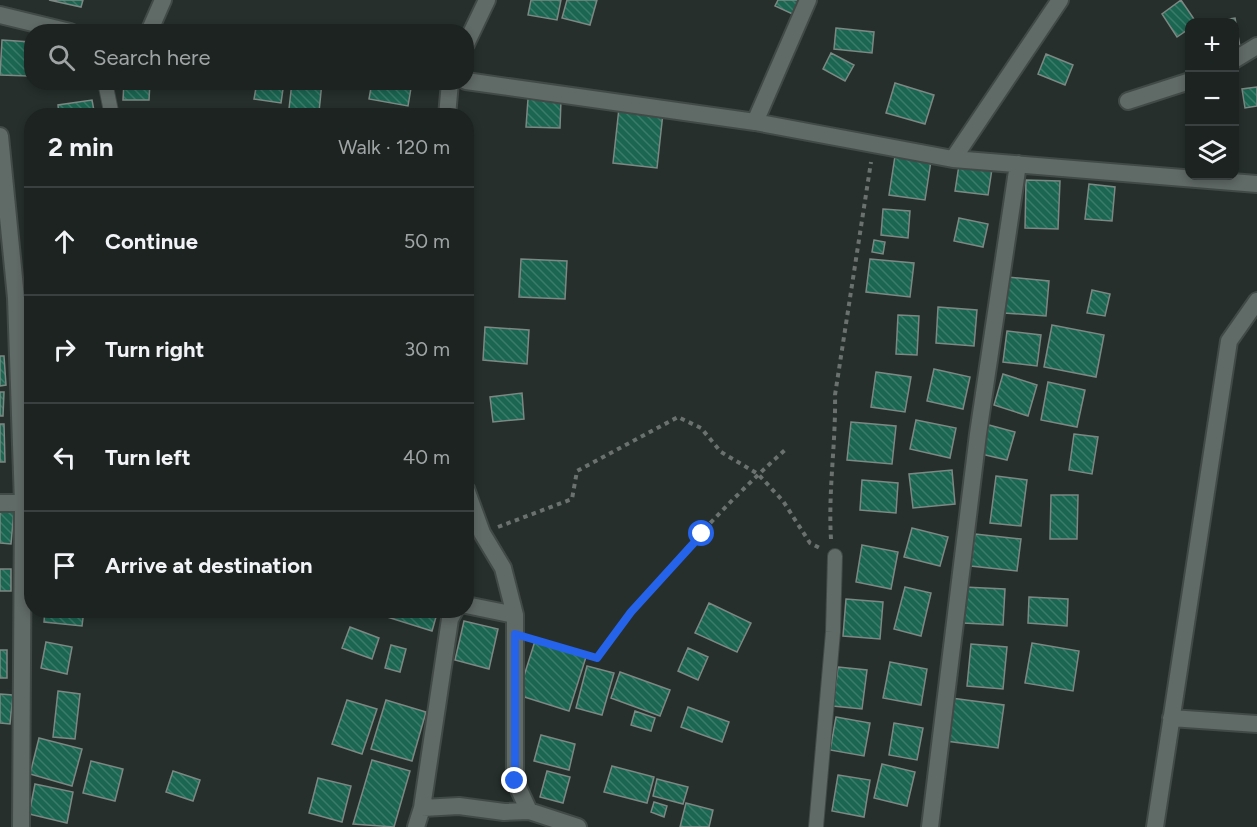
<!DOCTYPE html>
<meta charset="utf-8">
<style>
body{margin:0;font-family:Figtree,sans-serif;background:#292f2e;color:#f1f3f6}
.controls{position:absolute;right:18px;top:18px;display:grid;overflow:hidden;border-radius:12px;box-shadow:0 3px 9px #0003}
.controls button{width:54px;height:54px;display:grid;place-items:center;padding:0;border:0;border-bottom:2px solid #3a403f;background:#1c2321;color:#f1f3f6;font:30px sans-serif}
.stop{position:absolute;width:18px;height:18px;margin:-14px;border:4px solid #2563eb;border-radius:50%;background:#fff}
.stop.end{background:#2563eb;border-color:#fff;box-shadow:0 2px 6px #0008}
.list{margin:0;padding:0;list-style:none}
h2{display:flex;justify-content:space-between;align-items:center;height:78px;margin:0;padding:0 24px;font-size:26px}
h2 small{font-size:20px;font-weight:400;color:#a0a4a5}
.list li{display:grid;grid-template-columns:39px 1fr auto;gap:18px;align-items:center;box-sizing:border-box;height:108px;padding:0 24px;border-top:2px solid #3a403f}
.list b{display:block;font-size:22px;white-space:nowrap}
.list em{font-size:20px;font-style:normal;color:#a0a4a5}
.icon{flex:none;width:33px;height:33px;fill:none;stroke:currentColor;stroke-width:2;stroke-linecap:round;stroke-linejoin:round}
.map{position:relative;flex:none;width:1257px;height:827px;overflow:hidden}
.search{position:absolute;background:#1c2321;box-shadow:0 3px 9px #0003;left:24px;top:24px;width:450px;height:66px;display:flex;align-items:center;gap:15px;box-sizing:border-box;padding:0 21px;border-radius:24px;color:#a0a4a5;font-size:22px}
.panel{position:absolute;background:#1c2321;box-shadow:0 3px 9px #0003;left:24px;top:108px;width:450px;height:510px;border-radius:24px}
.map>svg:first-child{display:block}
.building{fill:url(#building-back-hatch);stroke:#7d8783;stroke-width:1.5}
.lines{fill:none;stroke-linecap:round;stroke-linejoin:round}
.service-casing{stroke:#424a47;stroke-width:16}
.minor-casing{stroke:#424a47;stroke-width:20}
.path{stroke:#6a716f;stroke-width:4;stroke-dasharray:4.5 4.5;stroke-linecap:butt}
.service{stroke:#606a66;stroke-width:14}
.minor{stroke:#606a66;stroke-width:16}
.route{stroke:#2563eb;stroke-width:8}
</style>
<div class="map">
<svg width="1257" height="827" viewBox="0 0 1257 827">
<defs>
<pattern id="building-back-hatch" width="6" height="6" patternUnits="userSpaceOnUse" patternTransform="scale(1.5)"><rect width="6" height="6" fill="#1b6651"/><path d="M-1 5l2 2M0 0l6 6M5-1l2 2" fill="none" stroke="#3b7b69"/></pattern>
</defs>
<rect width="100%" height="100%" fill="#262f2c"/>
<!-- building -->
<path class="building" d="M49 0H83L81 7Z
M531 0H561L557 20 528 15Z
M567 0H597L590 25 562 18Z
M778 0H805L797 16 775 6Z
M1181 0 1196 22H1190V28L1177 37 1162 14Z
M1235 18 1240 47 1234 48V22H1209Z
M836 28 874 32 872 53 834 49Z
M2 40 31 42 28 76 0 75Z
M831 53 854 65 845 81 823 69Z
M1046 54 1073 65 1065 85 1038 74Z
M124 82H150L149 100H123Z
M197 82H234V88L197 87Z
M257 82H284L281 103 254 99Z
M292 82H322L319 112 289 109Z
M372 82H412L408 106 369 99Z
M895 83 934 95 925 124 886 113Z
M1257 87V106L1245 108 1242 89Z
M528 99 561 100 560 128 526 127Z
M92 100 95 116H59L58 105Z
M619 108 663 113 657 168 613 163Z
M895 156 931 161 925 200 889 195Z
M959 165 992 169 988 195 955 191Z
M1026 180 1060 181 1058 229 1025 228Z
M1089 184 1115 187 1112 221 1085 219Z
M883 209 910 211 908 238 881 235Z
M959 218 988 224 983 247 954 241Z
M32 220V259H29L25 221Z
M874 240 885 242 883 254 872 252Z
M521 259 567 261 565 299 519 297Z
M870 259 914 263 910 297 866 292Z
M1007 277 1049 281 1046 316 1004 313Z
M1092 290 1110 294 1105 316 1087 313Z
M938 307 977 310 974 346 936 343Z
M898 315 919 316 917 355 896 354Z
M1052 325 1104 335 1096 377 1044 367Z
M485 327 529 330 527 364 483 360Z
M1007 331 1041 335 1037 366 1003 362Z
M26 355H32V388L24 387Z
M0 356H4L6 385 0 386Z
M934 369 970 377 963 409 927 401Z
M876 372 911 377 905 412 871 407Z
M1003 374 1037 385 1028 416 994 405Z
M1048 382 1085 390 1077 427 1041 420Z
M0 392H4L3 416H0Z
M522 393 524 419 493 422 490 397Z
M916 420 956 428 950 458 910 449Z
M851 422 896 426 892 464 847 460Z
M0 424H4L5 462H0Z
M989 425 1015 432 1007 460 981 454Z
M1074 434 1098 437 1092 474 1069 470Z
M952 470 955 504 913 508 909 474Z
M996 476 1027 480 1021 526 990 523Z
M862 480 898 483 896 513 860 510Z
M1051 495H1078L1077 539H1050Z
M0 510 14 511 11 544 0 543Z
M912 528 948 537 940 566 904 557Z
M975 534 1021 539 1017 571 971 566Z
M862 545 898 552 891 589 856 582Z
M0 569H11V591H0Z
M905 587 931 593 921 636 894 629Z
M964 587 1005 589 1003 625 963 623Z
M1029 597 1068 599 1067 626 1028 623Z
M846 599 883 602 880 639 843 636Z
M709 603 751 623 737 652 695 633Z
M45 610H84L82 626 44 622Z
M386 610H438L432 631 384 616Z
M464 621 498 629 489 669 455 660Z
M350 627 379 638 372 659 342 648Z
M535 641 586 657 569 711 518 695Z
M46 642 72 647 67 674 41 668Z
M1032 643 1079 651 1073 691 1025 683Z
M971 644 1007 647 1003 689 967 686Z
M391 645 406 649 400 672 385 668Z
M688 648 708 657 698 680 678 671Z
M0 650H7V678H0Z
M890 662 927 669 921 705 883 698Z
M587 666 614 673 602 715 576 708Z
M838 667 867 670 862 709 833 706Z
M620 672 670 690 660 716 611 698Z
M58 691 80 694 75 739 53 737Z
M0 694 13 695 10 724 0 723Z
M951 698 1004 705 998 748 946 741Z
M347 700 377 709 362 754 332 744Z
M386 700 426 712 412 761 371 749Z
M688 707 729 722 722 742 681 727Z
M635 711 655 718 651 731 631 725Z
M836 717 870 723 864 756 830 750Z
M894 723 923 728 917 760 889 755Z
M541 735 575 744 569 770 534 761Z
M39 738 82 749 72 786 30 774Z
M372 760 410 771 394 827 353 824Z
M91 761 123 769 115 801 83 793Z
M882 764 915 772 907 806 874 798Z
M612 766 654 777 647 803 604 792Z
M173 771 200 780 193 801 166 792Z
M547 771 570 777 563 803 540 797Z
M838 775 870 780 864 817 832 811Z
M318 778 351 786 342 822 309 813Z
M657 779 688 787 683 804 653 796Z
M35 784 73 792 67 823 29 814Z
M654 802 667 806 664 817 651 812Z
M686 803 713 810 709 827H680Z"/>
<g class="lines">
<!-- service casing -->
<g class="service-casing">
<path id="service" d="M105 82 112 116
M816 827 833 632 835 556"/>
</g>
<!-- minor casing -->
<g class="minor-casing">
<path id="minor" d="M0 15 70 32
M149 32 163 0
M466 44 487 0
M1234 60 1257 46
M466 81 755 122 953 159 1257 184
M1128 101 1190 81
M447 116 450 82
M755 122 808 0
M0 136 16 298 23 503 21 827
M953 159 1060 0
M466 489 482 533 503 568 515 615V781L529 811
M0 503H23
M466 605 515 615
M1171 718 1257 724
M422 808 459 806 504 812 529 811 578 827
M416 827 422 808 450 619 455 610
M930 827 978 434 1018 164
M1155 827 1229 341 1257 301"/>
</g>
<!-- path -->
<path class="path" d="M498 527 572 499 577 471 678 417 701 428 721 452 758 474 783 501 810 543 822 549
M831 539C828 491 836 443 835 395L871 162
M533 640 597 658C652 584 716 512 785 450"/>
<!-- service -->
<use href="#service" class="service"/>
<!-- minor -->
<use href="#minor" class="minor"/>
</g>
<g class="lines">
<!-- route -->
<path class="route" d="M515 781V634L597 658 631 612 702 534"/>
</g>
</svg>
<div class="controls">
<button>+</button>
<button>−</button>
<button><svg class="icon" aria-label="layers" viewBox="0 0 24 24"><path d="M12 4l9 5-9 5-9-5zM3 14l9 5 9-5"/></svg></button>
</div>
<div class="stop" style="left:702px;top:534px"></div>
<div class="stop end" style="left:515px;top:781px"></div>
<div class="search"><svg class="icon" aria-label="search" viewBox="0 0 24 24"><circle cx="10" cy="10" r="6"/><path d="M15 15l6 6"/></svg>Search here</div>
<section class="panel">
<h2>2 min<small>Walk · 120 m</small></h2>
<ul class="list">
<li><svg class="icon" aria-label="ahead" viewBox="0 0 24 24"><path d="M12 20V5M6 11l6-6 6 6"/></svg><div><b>Continue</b></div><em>50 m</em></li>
<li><svg class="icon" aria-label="right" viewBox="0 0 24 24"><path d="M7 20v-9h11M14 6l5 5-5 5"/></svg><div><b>Turn right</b></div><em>30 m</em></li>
<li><svg class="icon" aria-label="left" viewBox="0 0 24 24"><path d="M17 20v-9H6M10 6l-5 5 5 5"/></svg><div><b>Turn left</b></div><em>40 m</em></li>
<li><svg class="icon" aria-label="arrive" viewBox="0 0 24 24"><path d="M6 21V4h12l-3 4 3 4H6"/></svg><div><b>Arrive at destination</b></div></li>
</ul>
</section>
</div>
